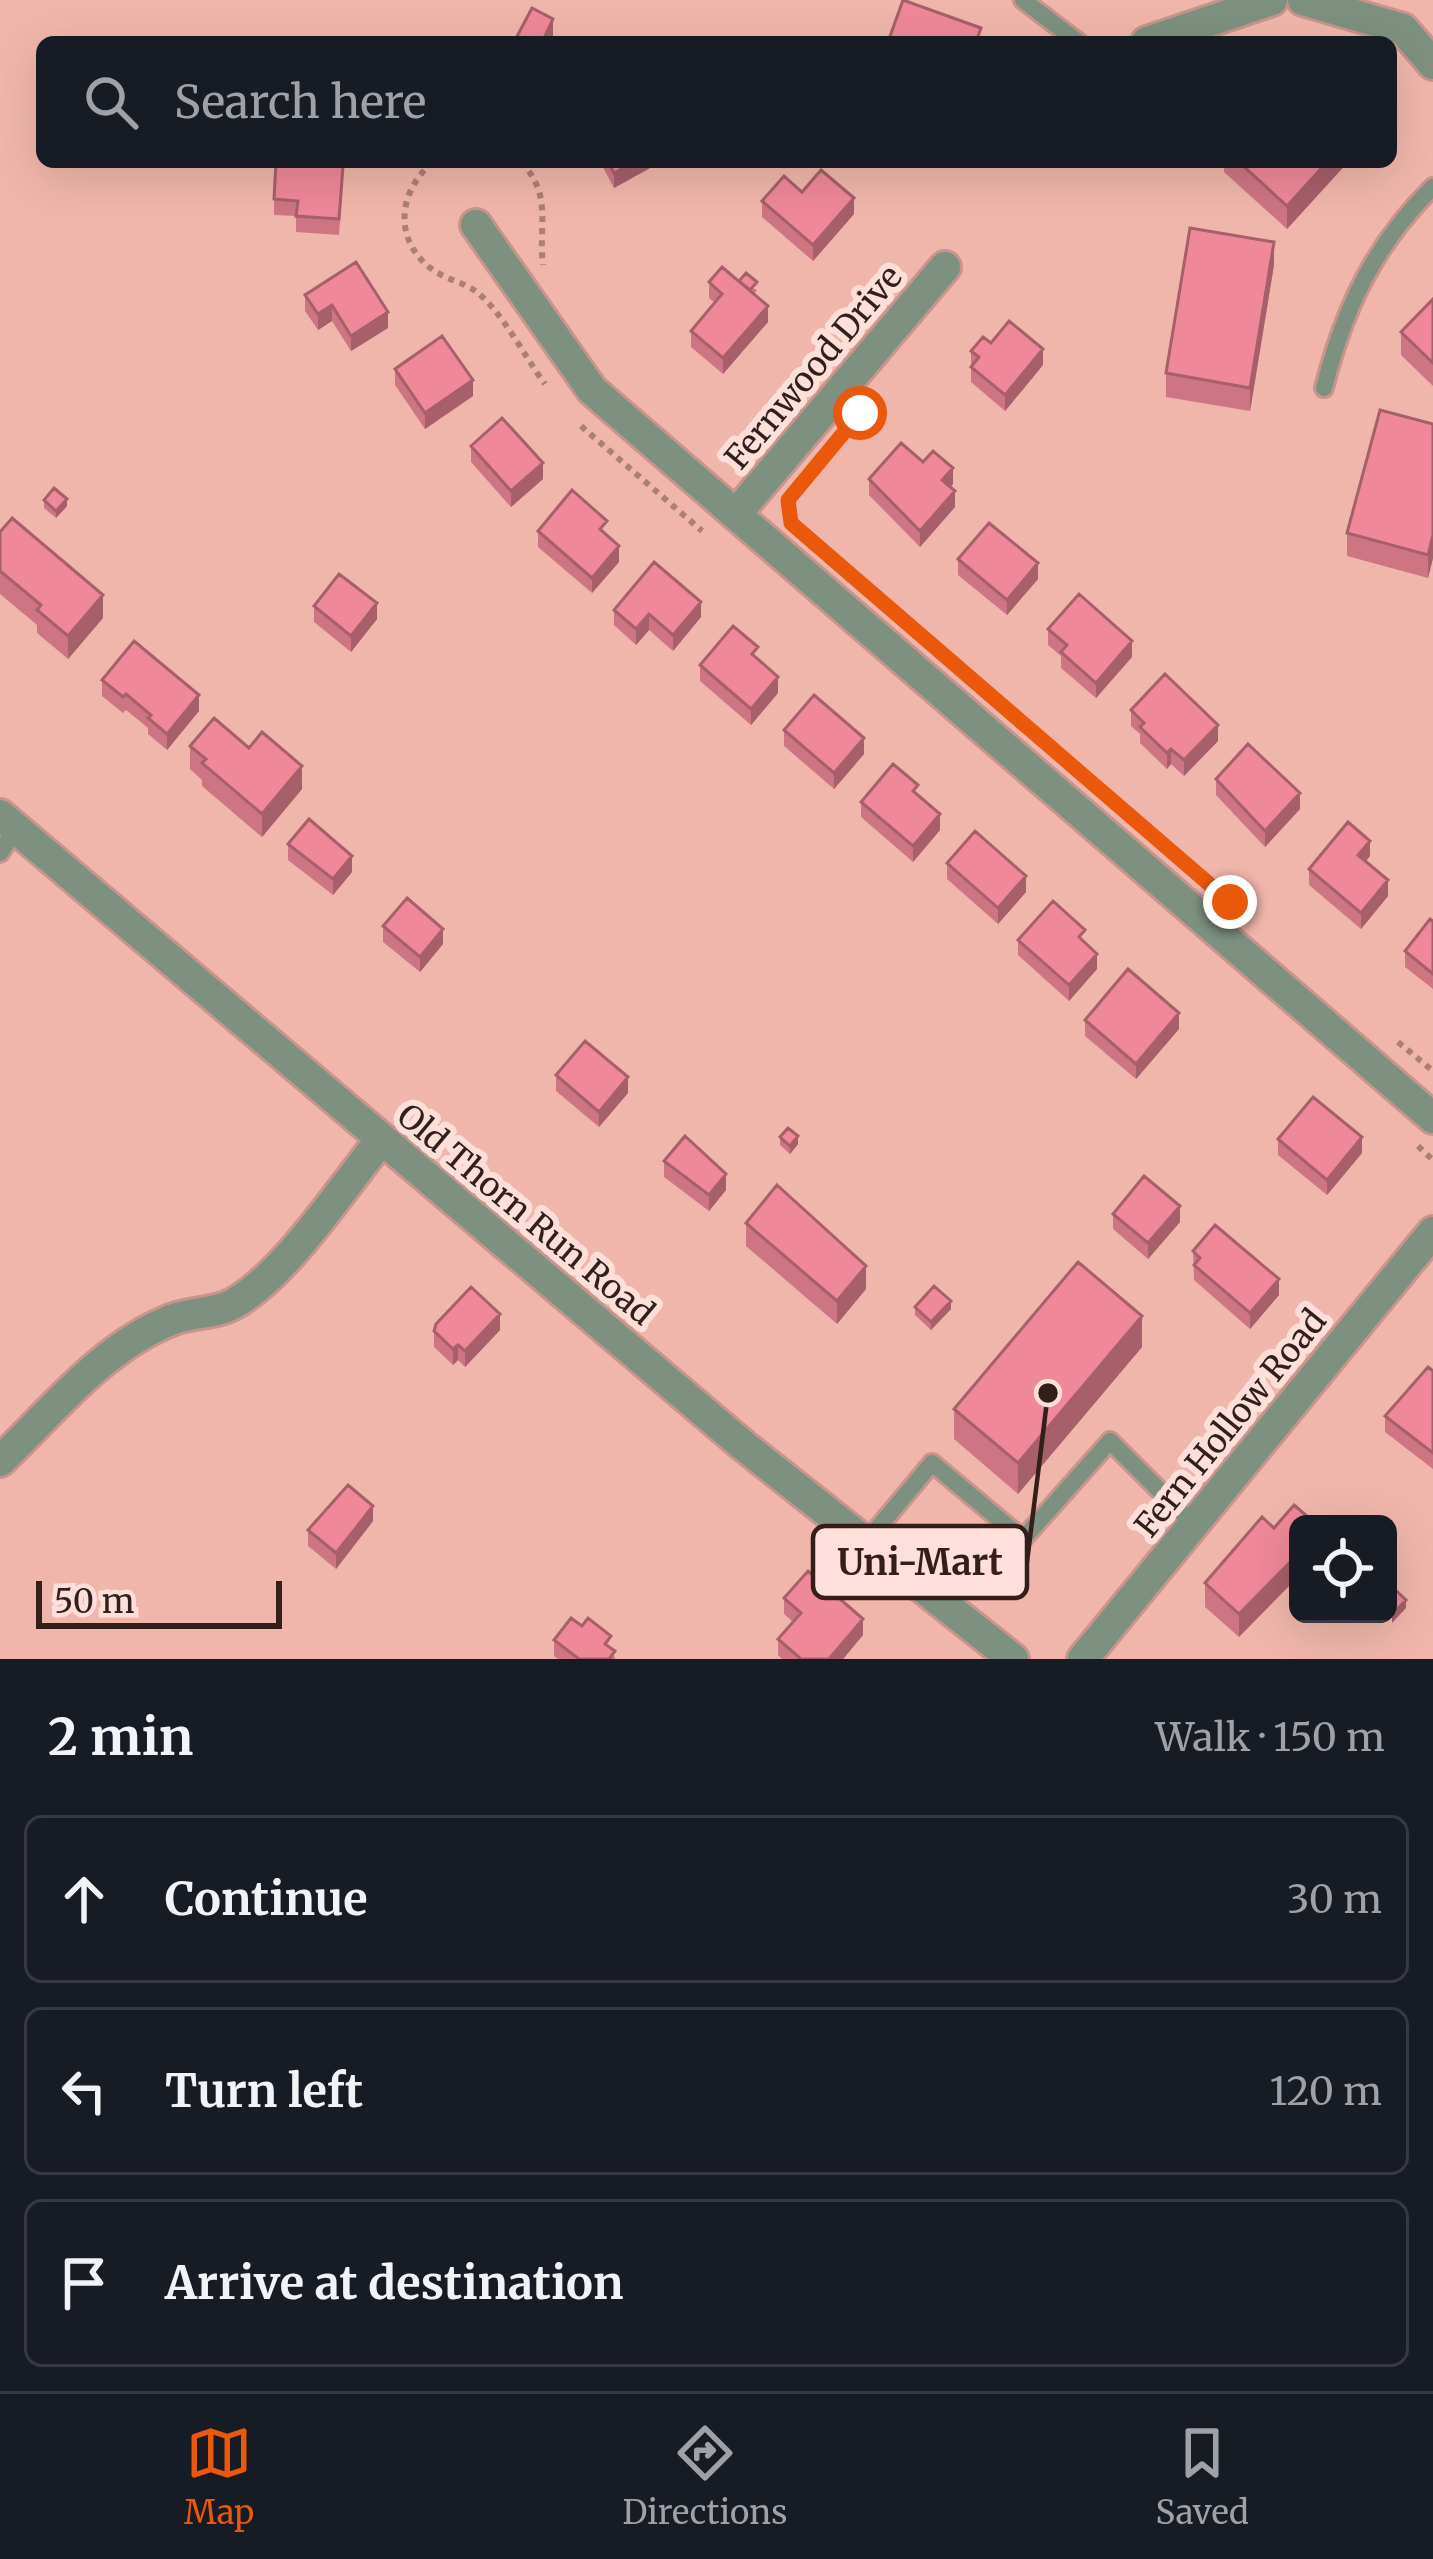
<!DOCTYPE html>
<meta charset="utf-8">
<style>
body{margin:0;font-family:Merriweather,serif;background:#20242c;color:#f1f3f6}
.controls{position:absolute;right:36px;bottom:36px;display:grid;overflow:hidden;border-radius:18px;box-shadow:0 12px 48px #0002}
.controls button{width:108px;height:108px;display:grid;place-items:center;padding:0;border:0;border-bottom:3px solid #363941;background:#171b24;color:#f1f3f6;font:60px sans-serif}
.scale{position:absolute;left:36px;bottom:30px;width:246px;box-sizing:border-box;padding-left:12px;border:6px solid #341e1a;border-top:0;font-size:33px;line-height:42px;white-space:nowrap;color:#341e1a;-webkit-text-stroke:9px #fedfd9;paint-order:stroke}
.stop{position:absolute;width:36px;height:36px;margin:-27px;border:9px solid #ea580c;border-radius:50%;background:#fff}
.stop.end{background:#ea580c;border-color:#fff;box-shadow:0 3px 12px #0008}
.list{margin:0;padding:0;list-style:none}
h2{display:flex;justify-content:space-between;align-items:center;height:156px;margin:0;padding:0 48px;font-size:51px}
h2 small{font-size:39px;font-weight:400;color:#9ea1a6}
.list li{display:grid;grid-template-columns:78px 1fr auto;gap:36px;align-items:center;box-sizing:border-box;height:168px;margin:0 24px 24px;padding:0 24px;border:3px solid #363941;border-radius:18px}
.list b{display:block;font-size:45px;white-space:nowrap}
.list em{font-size:39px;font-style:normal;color:#9ea1a6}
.icon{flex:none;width:66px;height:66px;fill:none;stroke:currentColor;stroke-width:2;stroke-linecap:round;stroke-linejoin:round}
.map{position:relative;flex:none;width:1433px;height:1659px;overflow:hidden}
.search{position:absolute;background:#171b24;box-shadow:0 12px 48px #0002;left:36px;right:36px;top:36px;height:132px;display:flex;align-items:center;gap:30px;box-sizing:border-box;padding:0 42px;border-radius:18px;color:#9ea1a6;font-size:45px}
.sheet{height:732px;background:#171b24}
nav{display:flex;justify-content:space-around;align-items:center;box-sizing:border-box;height:168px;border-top:3px solid #363941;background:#171b24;font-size:33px;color:#9ea1a6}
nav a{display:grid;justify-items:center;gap:6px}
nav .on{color:#ea580c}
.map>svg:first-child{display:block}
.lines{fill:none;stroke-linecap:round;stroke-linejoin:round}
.service-casing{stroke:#c7958b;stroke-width:22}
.minor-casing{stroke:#c7958b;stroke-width:36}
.path{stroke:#ac7f76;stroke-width:6;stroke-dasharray:6 6;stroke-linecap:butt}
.service{stroke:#7e9181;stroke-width:16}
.minor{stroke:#7e9181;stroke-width:30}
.wall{fill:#ce7583}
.shaded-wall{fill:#a75f6a}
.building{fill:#ef8898;stroke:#a75f6a;stroke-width:3}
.route{stroke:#ea580c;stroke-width:15}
.labels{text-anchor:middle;stroke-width:12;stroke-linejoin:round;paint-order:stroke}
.street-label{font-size:33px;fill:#341e1a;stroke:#fedfd9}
.leader{fill:none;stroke:#341e1a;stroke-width:4.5}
.callout-dot{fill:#341e1a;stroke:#fedfd9;stroke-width:4.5}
.callout{fill:#fedfd9;stroke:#341e1a;stroke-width:4.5}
.callout-label{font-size:36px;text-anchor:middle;font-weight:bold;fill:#341e1a}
</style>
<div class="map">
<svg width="1433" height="1659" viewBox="0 0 1433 1659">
<rect width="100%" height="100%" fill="#f1b6ab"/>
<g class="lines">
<!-- service casing -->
<g class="service-casing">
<path id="service" d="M1023 0 1078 42
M1324 388C1344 309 1374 245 1433 187
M0 853 16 829
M867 1541 932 1463 1023 1539 1110 1441 1193 1524"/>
</g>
<!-- minor casing -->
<g class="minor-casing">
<path id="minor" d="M1303 0 1403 29 1433 64
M1147 42 1272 0
M476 225 592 390 1433 1118
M736 514 945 267
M0 815 744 1446 1013 1659
M0 1461C52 1412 101 1348 171 1320 190 1312 215 1314 233 1304 287 1274 342 1187 382 1139
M1083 1659 1433 1232"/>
</g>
<!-- path -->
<path class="path" d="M433 162C396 193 393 244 436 272 449 280 466 283 478 293 505 316 524 356 545 384
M521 162C553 195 538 224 543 265
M581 426 702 531
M1398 1042 1433 1071
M1418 1146 1433 1160"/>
<!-- service -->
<use href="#service" class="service"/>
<!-- minor -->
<use href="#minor" class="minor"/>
</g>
<!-- wall -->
<path class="wall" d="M600 162H650V168L614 188Z
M1224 162H1348L1287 229 1224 172Z
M343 182 339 235 296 232V216L274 215V199Z
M802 192 854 214 813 261 762 217V201Z
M1274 265 1250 411 1166 397V373Z
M739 281 757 290 754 294 768 322 723 374 691 347V331L715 303 709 298V282Z
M305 295 388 328 351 351 332 321 318 330 305 311Z
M1433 299V386L1401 355V332Z
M991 343 1043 365 1005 411 971 382V351Z
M395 369 473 396 425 429 395 385Z
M1433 424V558L1428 578 1347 556V533Z
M471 446 543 479 511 507 471 462Z
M923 462 953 484 950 487 955 507 920 547 869 495V479Z
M44 500 67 506 56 518 44 508Z
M538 531 607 536 619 562 592 593 538 547Z
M0 532 103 618 68 659 37 633V625L0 594Z
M958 559 1038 579 1007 615 958 575Z
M314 606 377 619 351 652 314 622Z
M614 610 701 617 673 651 649 630 636 645 614 625Z
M1048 629 1132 657 1096 698 1061 668V656L1048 645Z
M758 659 778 693 751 725 700 681V665Z
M102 680 199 711 167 750 148 734V728L126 710 123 713 102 696Z
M1131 710 1218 741 1184 776 1171 764 1167 769 1140 743V734L1131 726Z
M784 730 864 754 834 789 784 746Z
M190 746 249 748 302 789 262 837 202 786V780L190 769Z
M1216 779 1300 809 1265 847 1216 795Z
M918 795 940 830 913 862 861 817V802Z
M288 844 352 872 333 895 288 860Z
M1370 856 1366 861 1388 896 1361 929 1309 885V869Z
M947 863 1026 892 998 924 947 879Z
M1433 921V989L1405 967V951Z
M383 926 443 944 420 972 383 942Z
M1018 940 1085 943 1097 969 1069 1001 1018 955Z
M1085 1020 1179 1029 1136 1079 1085 1036Z
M556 1075 628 1093 599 1127 556 1091Z
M780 1137 798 1144 790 1154 780 1145Z
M1278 1139 1362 1153 1327 1195 1278 1155Z
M664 1161 726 1190 709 1211 664 1177Z
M1113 1214 1180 1222 1148 1259 1113 1229Z
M746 1223 866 1289 837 1324 746 1246Z
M1193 1251 1279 1295 1250 1329 1194 1280Z
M915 1307 951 1309 931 1330 915 1315Z
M500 1330 465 1367 458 1360 453 1365 434 1347V1331Z
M1142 1347 1018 1494 954 1439V1409Z
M1433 1371V1469L1385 1432V1416Z
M1262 1517 1239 1637 1205 1607V1583Z
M373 1521 336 1569 308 1546V1530Z
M784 1598 863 1635 843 1659H782L778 1655V1639L793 1622 784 1614Z
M582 1626 611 1648 615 1659H558L554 1656V1640Z"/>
<!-- shaded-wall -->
<path class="shaded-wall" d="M553 19V35L550 42 545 36Z
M633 162H650V168L614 188V173Z
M1327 162H1348L1287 229V206Z
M854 198V214L813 261V245Z
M1274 242V265L1250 411V388Z
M332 305V321L318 330V314Z
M768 306V322L723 374V358Z
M388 312V328L351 351V336Z
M1043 349V365L1005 411V395Z
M473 380V396L425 429V413Z
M543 463V479L511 507V491Z
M953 468V484L942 496V480Z
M955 491V507L920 547V531Z
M67 499V506L56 518V511Z
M1433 535V558L1428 578V555Z
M619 546V562L592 593V578Z
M1038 563V579L1007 615V600Z
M103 595V618L68 659V636Z
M701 602V617L673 651V635Z
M377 603V619L351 652V636Z
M649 614V630L636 645V629Z
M1132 641V657L1096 698V683Z
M778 677V693L751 725V709Z
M199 695V711L167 750V734Z
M1218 725V741L1184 776V760Z
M864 738V754L834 789V773Z
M1171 749V764L1167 769V753Z
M302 766V789L262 837V814Z
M1300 793V809L1265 847V831Z
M940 814V830L913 862V846Z
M1370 841V856L1358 871V855Z
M352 856V872L333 895V879Z
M1026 876V892L998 924V908Z
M1388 880V896L1361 929V913Z
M443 929V944L420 972V957Z
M1097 954V969L1069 1001V985Z
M1179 1013V1029L1136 1079V1064Z
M628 1077V1093L599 1127V1112Z
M798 1136V1144L790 1154V1146Z
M1362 1137V1153L1327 1195V1180Z
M726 1174V1190L709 1211V1195Z
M1180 1206V1222L1148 1259V1243Z
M866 1266V1289L837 1324V1301Z
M1279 1279V1295L1250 1329V1313Z
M951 1301V1309L931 1330V1322Z
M500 1314V1330L465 1367V1351Z
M1142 1316V1347L1018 1494V1463Z
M458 1345V1360L453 1365V1349Z
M373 1506V1521L336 1569V1553Z
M1298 1554V1577L1239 1637V1614Z
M1406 1600V1608L1392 1623V1615Z
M863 1619V1635L843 1659H829Z"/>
<!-- building -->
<path class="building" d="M903 0 981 28 976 42H888Z
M532 8 553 19 545 36 557 42H514Z
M276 162H304L343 166 339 219 296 216 298 201 274 199Z
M608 162H633L614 173Z
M1239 162H1327L1287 206Z
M821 170 854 198 813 245 762 201 784 176 802 192Z
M1190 228 1274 242 1250 388 1166 373Z
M356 262 388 312 351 336 332 305 318 314 305 295Z
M722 267 768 306 723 358 691 331 722 294 709 282Z
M746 273 757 282 750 290 739 281Z
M1433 299V363L1401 332Z
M1009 321 1043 349 1005 395 971 367 979 357 971 351 983 337 991 343Z
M442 336 473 380 425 413 395 369Z
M1380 410 1433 424V535L1428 555 1347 533Z
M502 418 543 463 511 491 471 446Z
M901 443 923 462 933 451 953 468 942 480 955 491 920 531 869 479Z
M54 488 67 499 56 511 44 500Z
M572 490 607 521 600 529 619 546 592 578 538 531Z
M12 518 103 595 68 636 37 610 41 605 0 571V532Z
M989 523 1038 563 1007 600 958 559Z
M654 562 701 602 673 635 649 614 636 629 614 610Z
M339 574 377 603 351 636 314 606Z
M1079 594 1132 641 1096 683 1061 652 1067 645 1048 629Z
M733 626 758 647 752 654 778 677 751 709 700 665Z
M134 641 199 695 167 734 148 718 151 715 126 694 123 697 102 680Z
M1165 674 1218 725 1184 760 1171 749 1167 753 1140 727 1144 723 1131 710Z
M814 695 864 738 834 773 784 730Z
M214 718 249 748 262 732 302 766 262 814 202 763 206 759 190 746Z
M1248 744 1300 793 1265 831 1216 779Z
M893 764 918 785 913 791 940 814 913 846 861 802Z
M309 819 352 856 333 879 288 844Z
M1348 822 1370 841 1358 855 1388 880 1361 913 1309 869Z
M975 831 1026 876 998 908 947 863Z
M407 898 443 929 420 957 383 926Z
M1053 901 1085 930 1079 937 1097 954 1069 985 1018 940Z
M1430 919 1433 921V974L1405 951Z
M1128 969 1179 1013 1136 1064 1085 1020Z
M585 1041 628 1077 599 1112 556 1075Z
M1313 1097 1362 1137 1327 1180 1278 1139Z
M788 1128 798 1136 790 1146 780 1137Z
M685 1136 726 1174 709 1195 664 1161Z
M1144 1176 1180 1206 1148 1243 1113 1214Z
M777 1185 866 1266 837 1301 746 1223Z
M1215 1225 1279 1279 1250 1313 1194 1265 1200 1258 1193 1251Z
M1078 1262 1142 1316 1018 1463 954 1409Z
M934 1286 951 1301 931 1322 915 1307Z
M471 1287 500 1314 465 1351 458 1345 453 1349 434 1331 436 1324Z
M1428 1367 1433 1371V1453L1385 1416Z
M348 1485 373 1506 336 1553 308 1530Z
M1294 1505 1316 1524H1298V1554L1239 1614 1205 1583 1262 1517 1274 1528Z
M808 1571 863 1619 829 1659H801L778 1639 801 1613 784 1598Z
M1388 1583 1406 1600 1392 1615 1388 1611Z
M571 1618 582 1626 588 1618 611 1636 605 1644 615 1651 609 1659H579L554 1640Z"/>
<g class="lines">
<!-- route -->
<path class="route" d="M860 413 788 500 791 523 1230 902"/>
</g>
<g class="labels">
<!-- street labels -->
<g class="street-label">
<text transform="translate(813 367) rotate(-50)" y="12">Fernwood Drive</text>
<text transform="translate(526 1214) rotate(40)" y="12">Old Thorn Run Road</text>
<text transform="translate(1230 1423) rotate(-51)" y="12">Fern Hollow Road</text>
</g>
</g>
<!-- callouts -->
<path class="leader" d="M1048 1393L1027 1562"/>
<circle class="callout-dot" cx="1048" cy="1393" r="12"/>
<rect class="callout" x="813" y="1526" width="214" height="72" rx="12"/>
<g class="callout-label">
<text x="920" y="1575">Uni-Mart</text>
</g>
</svg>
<div class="controls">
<button><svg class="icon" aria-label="locate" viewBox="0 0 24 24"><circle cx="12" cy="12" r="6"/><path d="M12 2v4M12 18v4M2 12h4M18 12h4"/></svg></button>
</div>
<div class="scale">50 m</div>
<div class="stop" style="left:860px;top:413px"></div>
<div class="stop end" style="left:1230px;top:902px"></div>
<div class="search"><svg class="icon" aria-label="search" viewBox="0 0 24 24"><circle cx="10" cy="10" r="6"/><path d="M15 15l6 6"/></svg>Search here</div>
</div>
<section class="sheet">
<h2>2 min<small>Walk · 150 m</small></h2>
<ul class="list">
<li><svg class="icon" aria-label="ahead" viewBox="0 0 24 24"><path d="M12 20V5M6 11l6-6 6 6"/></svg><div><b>Continue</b></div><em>30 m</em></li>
<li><svg class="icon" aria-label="left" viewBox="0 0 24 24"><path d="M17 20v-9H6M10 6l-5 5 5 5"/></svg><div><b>Turn left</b></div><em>120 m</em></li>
<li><svg class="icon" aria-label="arrive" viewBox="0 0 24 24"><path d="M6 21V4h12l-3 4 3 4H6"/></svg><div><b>Arrive at destination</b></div></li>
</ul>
</section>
<nav>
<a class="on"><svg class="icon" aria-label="map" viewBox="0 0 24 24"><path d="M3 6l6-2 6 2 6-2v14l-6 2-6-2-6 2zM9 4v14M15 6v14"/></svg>Map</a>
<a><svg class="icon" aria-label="directions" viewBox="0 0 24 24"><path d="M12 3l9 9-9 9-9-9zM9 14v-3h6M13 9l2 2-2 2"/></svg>Directions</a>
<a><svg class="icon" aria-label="saved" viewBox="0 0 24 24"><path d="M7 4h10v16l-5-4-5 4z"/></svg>Saved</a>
</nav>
